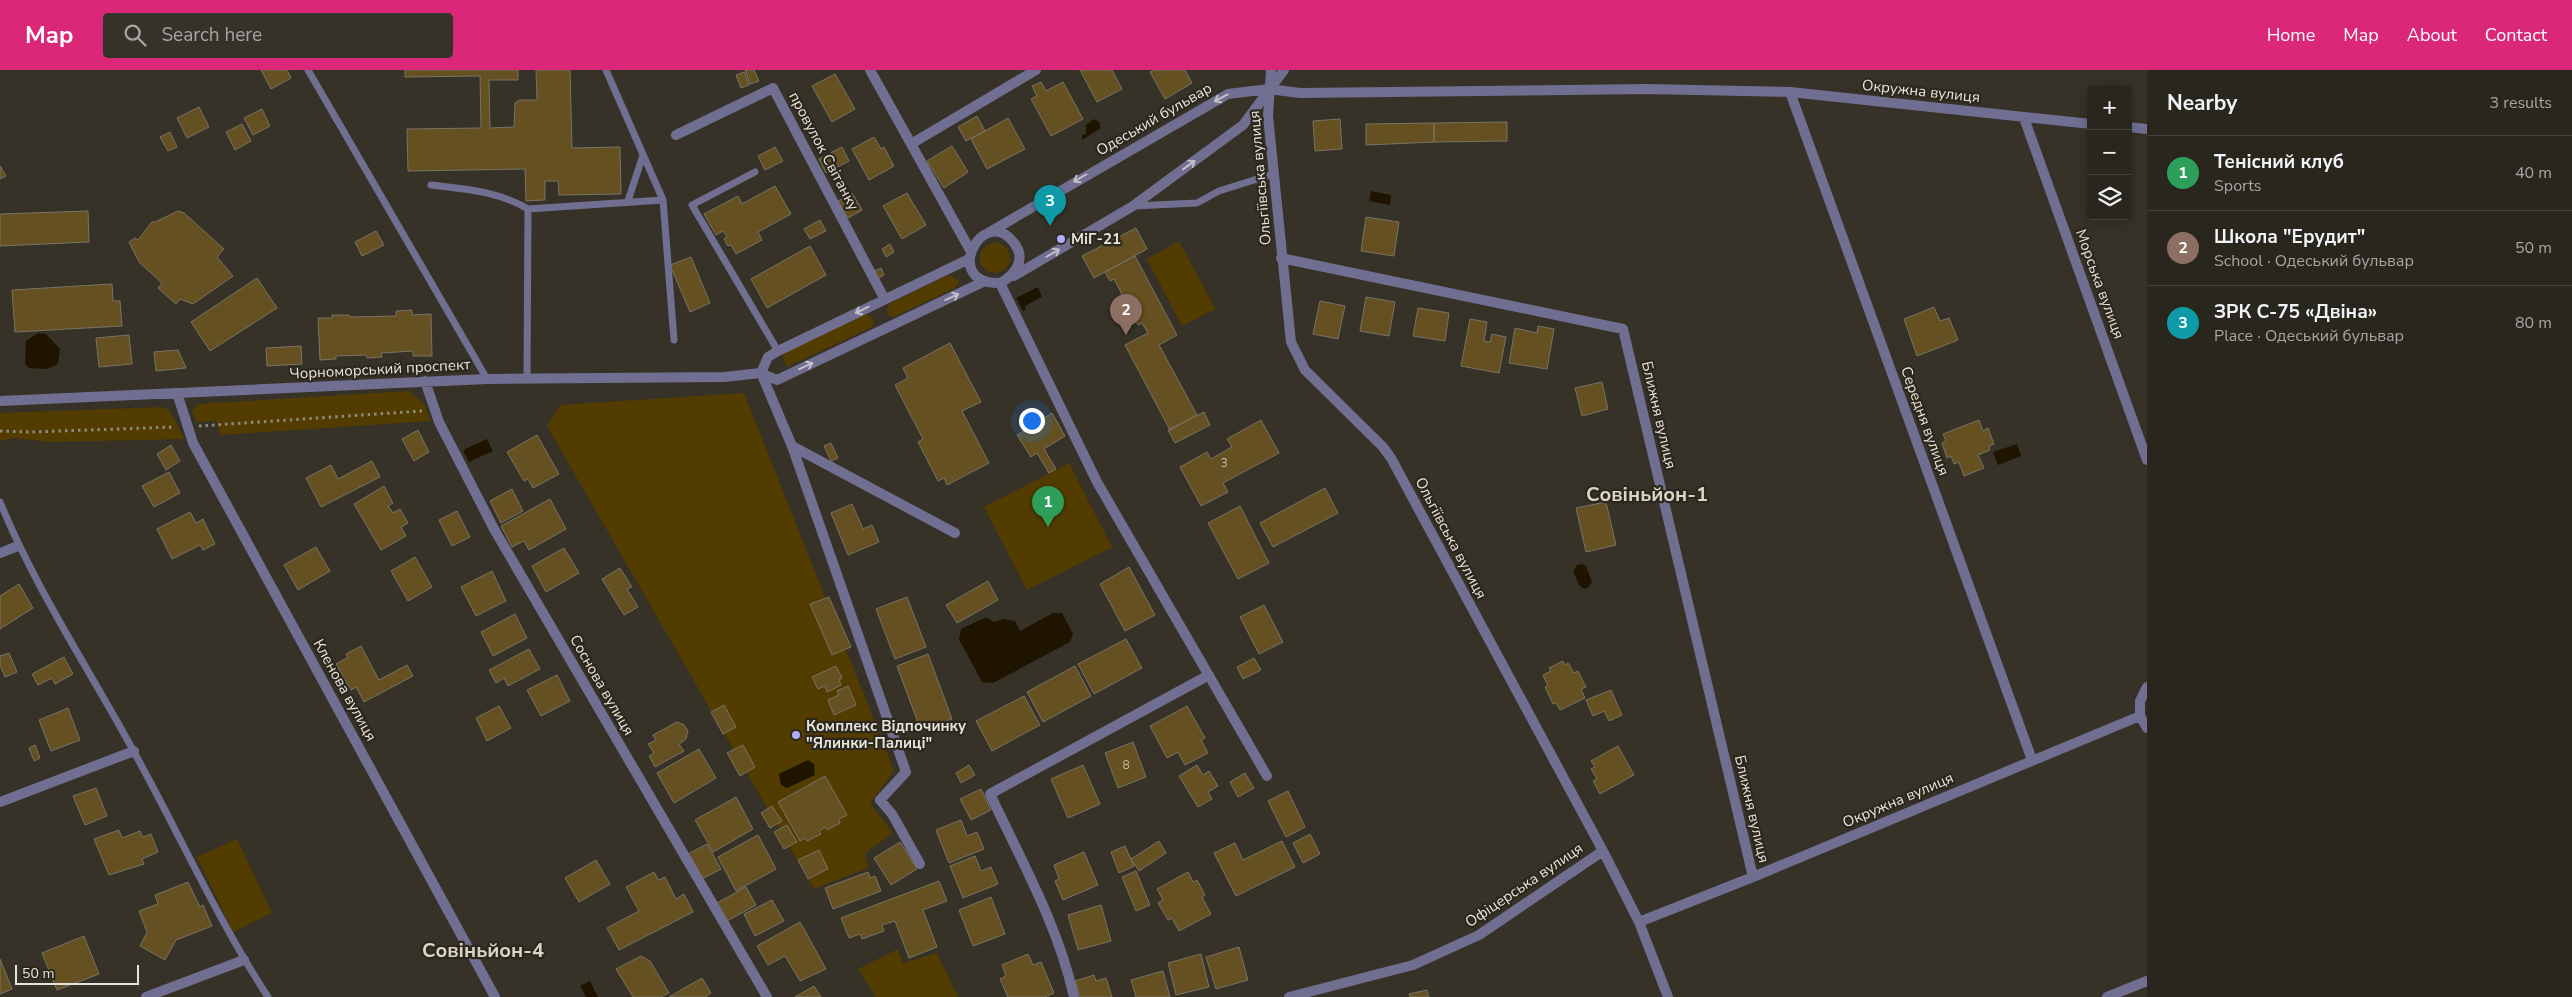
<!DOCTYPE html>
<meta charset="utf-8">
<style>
body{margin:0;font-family:"Nunito Sans",sans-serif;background:#35322a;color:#f1f3f6}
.controls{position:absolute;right:15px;top:15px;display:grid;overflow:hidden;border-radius:5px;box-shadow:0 2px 12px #0003}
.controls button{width:45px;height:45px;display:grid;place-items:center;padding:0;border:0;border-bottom:1px solid #45433b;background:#29261d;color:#f1f3f6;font:25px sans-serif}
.scale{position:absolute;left:15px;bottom:12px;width:124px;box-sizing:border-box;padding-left:5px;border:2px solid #e7e4dd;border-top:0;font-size:14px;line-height:18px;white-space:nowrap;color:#e7e4dd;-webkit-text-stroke:4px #2d281d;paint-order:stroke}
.you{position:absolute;left:1031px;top:350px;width:18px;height:18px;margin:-12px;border:4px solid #fff;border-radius:50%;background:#1a73e8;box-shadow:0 0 0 8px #1a73e833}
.badge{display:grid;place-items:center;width:32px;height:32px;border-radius:50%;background:#db2777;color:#fff;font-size:16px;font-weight:700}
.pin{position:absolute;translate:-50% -41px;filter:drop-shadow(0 1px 2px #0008)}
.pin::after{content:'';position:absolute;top:26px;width:18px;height:15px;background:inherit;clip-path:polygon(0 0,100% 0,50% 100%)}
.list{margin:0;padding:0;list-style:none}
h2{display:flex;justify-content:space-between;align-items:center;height:65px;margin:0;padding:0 20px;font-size:21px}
h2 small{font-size:16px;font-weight:400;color:#a5a5a4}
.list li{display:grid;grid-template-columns:32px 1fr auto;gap:15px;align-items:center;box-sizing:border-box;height:75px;padding:0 20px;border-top:1px solid #45433b}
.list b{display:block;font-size:19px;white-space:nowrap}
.list p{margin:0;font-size:16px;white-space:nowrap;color:#a5a5a4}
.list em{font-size:16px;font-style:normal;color:#a5a5a4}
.icon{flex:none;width:28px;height:28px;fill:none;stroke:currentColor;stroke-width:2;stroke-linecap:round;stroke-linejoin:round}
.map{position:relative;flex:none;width:2147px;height:927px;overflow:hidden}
header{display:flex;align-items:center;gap:30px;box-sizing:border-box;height:70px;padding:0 25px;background:#db2777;color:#fff}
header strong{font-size:24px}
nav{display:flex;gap:28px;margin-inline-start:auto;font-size:18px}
.search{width:350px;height:45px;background:#35322a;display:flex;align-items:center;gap:12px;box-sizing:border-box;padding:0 18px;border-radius:5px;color:#a5a5a4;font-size:19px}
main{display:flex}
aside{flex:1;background:#29261d}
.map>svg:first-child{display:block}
.green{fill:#523c00}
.water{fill:#1f1400}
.building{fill:#645020;stroke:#797367}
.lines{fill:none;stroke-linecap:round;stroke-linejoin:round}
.path{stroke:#8e8a81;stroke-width:3;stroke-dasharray:2.5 4;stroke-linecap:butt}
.service{stroke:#716f91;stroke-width:7}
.minor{stroke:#716f91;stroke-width:10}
.oneway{stroke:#c4c1c6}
.poi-dot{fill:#b3adf9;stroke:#2d281d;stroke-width:2}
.labels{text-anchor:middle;stroke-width:4.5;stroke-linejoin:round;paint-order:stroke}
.number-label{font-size:12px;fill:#c6bfae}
.street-label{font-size:15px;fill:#e7e4dd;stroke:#2d281d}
.poi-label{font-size:15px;font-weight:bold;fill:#e7e4dd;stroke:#2d281d;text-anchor:start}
.district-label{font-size:20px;font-weight:bold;fill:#dbd4c7;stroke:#2d281d}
</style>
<header>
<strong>Map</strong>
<div class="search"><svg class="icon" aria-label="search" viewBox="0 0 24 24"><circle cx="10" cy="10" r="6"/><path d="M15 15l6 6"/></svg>Search here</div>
<nav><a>Home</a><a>Map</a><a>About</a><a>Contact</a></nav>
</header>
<main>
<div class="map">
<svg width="2147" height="927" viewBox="0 0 2147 927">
<rect width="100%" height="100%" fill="#373227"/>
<!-- green -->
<path class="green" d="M1179 171 1215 239 1182 256 1147 189Z
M980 188a15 15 0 1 1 30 0a15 15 0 1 1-30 0Z
M949 205 960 211 955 218 894 247 888 245 887 239 890 233Z
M862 244 869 245 874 250 872 257 787 297 782 284Z
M409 321 424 334 431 351 220 365 217 351 196 352 192 342 198 334Z
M744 323 894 701 870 733 893 763 865 783 868 798 814 819 547 356 560 335Z
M163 337 170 341 185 369 51 372 14 368 0 371V343Z
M1069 393 1112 477 1027 520 984 437Z
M237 769 272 843 233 862 197 787Z
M898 879 903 893 937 883 958 927H876L858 899Z"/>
<!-- water -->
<path class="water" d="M1094 49 1099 52 1101 58 1082 70V65L1086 64V55Z
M1371 121 1391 125 1390 135 1369 131Z
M1038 217 1042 227 1025 236 1026 239 1023 241 1016 228Z
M38 263 46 264 60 279 58 294 48 299 29 298 25 294 26 271Z
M487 369 493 381 469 392 463 380Z
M2017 374 2021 386 1998 395 1993 382Z
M1582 494 1586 496 1592 512 1589 517 1584 519 1579 515 1573 501 1577 495Z
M1053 543H1062L1073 564 1070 572 993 613 982 612 959 569 961 559 986 547 994 552 1004 549 1015 551 1020 561Z
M808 690 814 694 815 705 787 718 781 715 779 704Z
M590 911 598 927H586L580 916Z"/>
<!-- building -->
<path class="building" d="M261 0H287L291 8 271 19Z
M405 0H518V10H489L490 58 514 57 515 33 520 30H537L536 0H570L572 78 620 77 621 124 559 125 558 111H545V130L526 131 525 99 408 101 407 59 481 58 480 6 405 7Z
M745 0H754L759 11 750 14Z
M1080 0H1112L1122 19 1097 32Z
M1154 0H1185L1192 13 1165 29 1150 2Z
M744 2 749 15 741 18 736 5Z
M835 4 855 39 832 52 812 16Z
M1041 12 1046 21 1063 12 1083 49 1051 66 1031 29 1037 26 1032 16Z
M199 37 209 57 187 68 177 48Z
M262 39 270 56 253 65 244 48Z
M977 46 985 61 966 71 958 57Z
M1008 48 1025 79 987 99 971 69Z
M1340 49 1342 79 1315 81 1313 51Z
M1507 52V71L1434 72V53Z
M1434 53V72L1366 75V54Z
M242 54 251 71 235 80 226 62Z
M170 62 177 77 168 81 160 67Z
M874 67 881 79 884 77 894 96 869 110 852 79Z
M952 76 968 102 944 118 927 91Z
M775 77 783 91 765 100 758 86Z
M842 77 849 91 826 103 819 89Z
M0 96 6 106 0 109Z
M775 116 791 144 758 162 762 170 736 184 731 175 728 176 724 169 727 167 723 161 716 165 704 144 738 126 742 134Z
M852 123 862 140 848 148 838 131Z
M907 123 926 155 902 169 883 136Z
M88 141 89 172 0 176V144Z
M178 141 184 143 224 179 217 187 233 206 193 234 180 229 176 234 158 218 162 213 139 192 129 172 135 168 138 170 152 152H155Z
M1366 147 1399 152 1394 186 1361 181Z
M820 150 826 161 810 169 804 159Z
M1136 158 1147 179 1094 208 1082 186Z
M376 161 384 175 362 186 355 172Z
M890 174 894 182 886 187 882 179Z
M810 176 826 205 767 238 751 209Z
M1135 186 1177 265 1159 275 1197 345 1170 360 1125 275 1148 263 1142 253 1138 255 1114 209 1110 211 1105 202Z
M691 187 710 233 690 242 670 195Z
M881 198 884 205 877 209 874 201Z
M257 208 277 238 210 281 191 252Z
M112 214 113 231H120L122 256 15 262 12 220Z
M1366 227 1395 232 1389 266 1360 261Z
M1320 231 1345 236 1338 269 1313 264Z
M1934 237 1940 251 1949 248 1958 270 1917 286 1904 249Z
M1418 238 1449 243 1445 271 1413 266Z
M412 240V245L431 244 432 286H413V281L381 283 382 287 367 288 366 285 336 286V289L320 290 318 248H332V245H349L350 247 396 246V241Z
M1470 249 1487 252 1484 271 1490 272 1492 264 1506 267 1499 303 1461 296Z
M1538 256 1554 259 1547 299 1509 293 1515 258 1537 263Z
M129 265 132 294 99 297 96 268Z
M950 273 981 332 962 341 989 393 947 415 944 408 938 411 918 372 923 369 895 315 908 308 903 298Z
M301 276 302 294 267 296 266 278Z
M178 280 186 298 156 301 154 282Z
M1602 312 1608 339 1582 346 1575 318Z
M1204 342 1210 355 1175 373 1168 360Z
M1052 343 1065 366 1044 379 1056 399 1049 403 1037 383 1031 387 1017 365Z
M1261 350 1279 383 1223 413 1228 422 1201 436 1180 397 1207 382 1211 389 1232 377 1227 369Z
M1979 350 1983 361 1988 358 1994 374 1989 376 1990 380 1978 385 1984 398 1964 406 1959 392 1954 394 1951 386 1947 388 1942 373 1946 371 1943 364Z
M418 360 429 382 414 391 402 369Z
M537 365 559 404 533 418 528 409 524 411 507 382Z
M831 373 838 388 831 391 824 376Z
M171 375 180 391 166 400 157 384Z
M372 391 380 407 321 437 306 408 331 395 338 409Z
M169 402 180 423 154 437 142 416Z
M384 416 393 433 388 436 393 443 400 439 408 453 401 457 406 466 381 480 354 434Z
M1325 418 1338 443 1273 477 1260 453Z
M512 419 523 441 501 453 490 431Z
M550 429 566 459 529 480 524 471 512 477 501 456Z
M1606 432 1616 475 1586 482 1576 438Z
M852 434 863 459 872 455 879 472 848 485 831 443Z
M1240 436 1269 493 1238 509 1208 453Z
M457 441 470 467 452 476 439 450Z
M190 442 196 453 203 449 215 474 203 480 200 475 172 489 157 459Z
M316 477 330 501 298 520 284 495Z
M564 478 579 503 546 522 532 496Z
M415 487 432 517 408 531 391 501Z
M1129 497 1155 545 1125 561 1100 514Z
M620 498 632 517 627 519 638 537 624 545 602 509Z
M492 501 506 531 476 546 461 517Z
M988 511 998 530 957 553 946 535Z
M19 514 33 538 0 559V526Z
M829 527 851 577 832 585 810 534Z
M907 527 926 577 895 589 876 539Z
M1264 535 1283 572 1259 584 1240 547Z
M515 544 527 568 493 586 481 562Z
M1126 569 1142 598 1094 624 1078 594Z
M361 576 379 610 407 595 413 606 364 632 356 617 351 620 336 594 348 587 346 584Z
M529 579 540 599 508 616 504 608 496 613 489 600Z
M9 583 17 602 5 607 0 595V586Z
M928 584 952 649 921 661 897 596Z
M64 587 73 604 55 614 52 608 38 615 32 604Z
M1254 588 1261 600 1243 609 1237 597Z
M1563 591 1565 595 1568 593 1574 603 1578 601 1586 617 1581 619 1585 628 1560 640 1556 633 1553 634 1545 617 1548 616 1543 605 1551 601 1549 598Z
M836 596 842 608 839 610 841 615 827 622 825 616 818 619 812 607Z
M1075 596 1091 626 1043 652 1027 622Z
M557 605 570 631 541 646 527 620Z
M848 616 856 635 834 645 828 630 839 625 837 621Z
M1611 620 1622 645 1609 651 1604 641 1593 646 1586 630Z
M1024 626 1040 655 992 681 976 651Z
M724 635 736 657 723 664 711 642Z
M499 636 511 658 487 671 476 648Z
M1187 636 1205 668 1201 670 1208 683 1185 695 1178 682 1167 688 1150 656Z
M68 638 80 670 51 681 39 650Z
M677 652 684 655 688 661 686 669 679 674 684 681 655 697 649 686 654 683 648 674 656 670 653 665Z
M1133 672 1146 707 1118 718 1105 683Z
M35 675 40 688 34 691 29 678Z
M743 675 755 697 740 706 727 683Z
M1618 676 1634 705 1600 724 1593 711 1597 709 1591 699 1595 697 1591 691Z
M699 679 716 708 674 733 657 703Z
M969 695 975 705 961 713 956 703Z
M1083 695 1100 734 1068 748 1051 709Z
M1197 695 1203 705 1209 701 1218 716 1208 722 1212 729 1198 737 1179 706Z
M1245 703 1254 718 1238 727 1230 712Z
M825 706 847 745 839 749 840 753 827 760 825 757 819 761 821 764 807 771 805 768 800 771 778 732Z
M96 718 107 746 85 755 73 726Z
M981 719 991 740 971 750 960 729Z
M1288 721 1305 757 1286 767 1268 731Z
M736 727 753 759 713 782 695 750Z
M772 736 782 751 770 758 761 743Z
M961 750 967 766 977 762 984 779 949 793 936 760Z
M787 755 797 772 784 779 774 762Z
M119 760 122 768 140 761 143 767 151 764 158 782 142 789 144 794 109 805 94 769Z
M1310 764 1320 784 1303 793 1293 773Z
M758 765 776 799 736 821 718 787Z
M1159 771 1166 783 1139 801 1131 789Z
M1282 771 1295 797 1236 826 1214 783 1235 773 1243 790Z
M900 772 917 799 891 815 874 788Z
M707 774 721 799 702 809 688 784Z
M1125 776 1134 796 1119 803 1111 782Z
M819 780 828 799 808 809 798 790Z
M1084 782 1098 815 1063 830 1055 811 1059 809 1054 795Z
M975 786 981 801 991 797 998 814 963 828 950 796Z
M596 790 610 814 579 832 565 808Z
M1136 801 1150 835 1136 841 1122 807Z
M654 802 658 810 665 807 676 829 684 824 693 842 619 880 607 858 639 841 626 817Z
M868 802 870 808 875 806 881 821 833 839 825 818Z
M1188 802 1193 812 1197 810 1205 825 1202 827 1211 844 1179 861 1172 848 1168 850 1158 833 1163 830 1157 819Z
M939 811 947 831 923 840 937 877 909 888 895 851 882 855 884 861 862 869 860 864 849 868 841 848Z
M188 812 200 837 203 835 212 856 176 870 165 890 140 876 147 862 139 841 158 834 155 825Z
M746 817 756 835 727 851 717 833Z
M991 827 1005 864 973 876 959 840Z
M772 830 784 851 755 866 744 844Z
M1101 835 1111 871 1078 880 1068 845Z
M800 852 826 899 800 911 785 886 768 895 757 876Z
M84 866 99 904 57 920 42 883Z
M1239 877 1248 910 1216 919 1206 887Z
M1028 884 1033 895 1041 892 1054 923 1045 927H1008L1000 909 1006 906 1002 895Z
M1201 884 1209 917 1176 925 1168 893Z
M641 886 650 891 669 923 661 927H633L616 899Z
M0 889 12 919 0 924Z
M1163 901 1170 927H1136L1131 910Z
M1094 905 1096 911 1106 908 1112 927H1080L1075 911Z
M702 908 711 923 705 927H669Z
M814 916 821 927H795Z
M1427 920 1429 927H1410L1409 924Z"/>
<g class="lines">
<!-- path -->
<path class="path" d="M199 356 422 341
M0 361 31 362 175 357"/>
<!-- service -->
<path class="service" d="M308 0 487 309
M606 0 663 130 674 270
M755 102 692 135 778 281
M431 115C465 119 498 121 528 139L663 130
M628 131 643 85
M1133 136 1197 133 1219 121 1273 104
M527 309 528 139
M0 432C36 520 89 599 134 682 179 763 217 849 268 927"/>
<!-- minor -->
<path class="minor" d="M870 0 970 180
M1271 0 1268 46 1291 272 1305 300 1383 377 1391 388 1603 781 1639 852 1668 927
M1790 22 2032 690
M2024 48 2147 390
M2128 57 2147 59
M676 65 773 18 884 228
M911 74 1036 0
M988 163 1228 24 1269 19 1300 23 1647 19 1790 22 2091 54
M1281 188 1623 259 1753 807
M1014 206 1133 136 1243 55 1284 0
M1000 213C1015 205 1027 189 1014 173 983 132 940 215 1000 213L1097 412 1267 706
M761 303 792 376 955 463
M761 303 768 287 778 281 969 189
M425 311 439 352 494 459 767 927
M177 323 193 373 495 927
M0 331 487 309 724 307 761 303 777 310 985 211
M792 376 906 702 880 730 892 744 920 794
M0 483 18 476
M2140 646 2147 658
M0 732 134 681
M1639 852 1753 807 2140 646V631L2147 617
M146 927 244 890
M1074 927C1058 855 1021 790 990 724L1209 605
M1289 927 1413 895 1479 865 1603 781
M2107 927 2147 911"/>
</g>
<!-- one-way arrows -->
<defs><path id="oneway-shaft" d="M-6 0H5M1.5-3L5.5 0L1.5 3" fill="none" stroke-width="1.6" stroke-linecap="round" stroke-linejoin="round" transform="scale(1.25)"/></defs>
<g class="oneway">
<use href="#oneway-shaft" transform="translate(1221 28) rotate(152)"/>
<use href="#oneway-shaft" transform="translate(1189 95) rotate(-36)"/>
<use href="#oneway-shaft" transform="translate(1080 108) rotate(150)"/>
<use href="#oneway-shaft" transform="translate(1053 183) rotate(-30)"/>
<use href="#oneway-shaft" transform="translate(952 227) rotate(-25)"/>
<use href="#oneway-shaft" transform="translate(862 240) rotate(154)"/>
<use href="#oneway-shaft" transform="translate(806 296) rotate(-25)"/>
</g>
<!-- markers -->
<g class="poi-dot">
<circle cx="1061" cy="169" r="5"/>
<circle cx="796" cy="665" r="5"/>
</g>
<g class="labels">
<!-- number labels -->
<g class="number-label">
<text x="1224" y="397">3</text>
<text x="1126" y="699">8</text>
</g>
<!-- street labels -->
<g class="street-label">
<text transform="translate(1921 21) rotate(6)" y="5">Окружна вулиця</text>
<text transform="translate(1154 49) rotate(-30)" y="5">Одеський бульвар</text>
<text transform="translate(824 81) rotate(62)" y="5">провулок Світанку</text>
<text transform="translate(1260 108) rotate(-95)" y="5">Ольгіївська вулиця</text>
<text transform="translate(2100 214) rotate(70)" y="5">Морська вулиця</text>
<text transform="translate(380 299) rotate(-3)" y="5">Чорноморський проспект</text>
<text transform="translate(1659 345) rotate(77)" y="5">Ближня вулиця</text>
<text transform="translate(1925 351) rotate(70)" y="5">Середня вулиця</text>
<text transform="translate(1451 468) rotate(62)" y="5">Ольгіївська вулиця</text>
<text transform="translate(602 615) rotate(60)" y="5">Соснова вулиця</text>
<text transform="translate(345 620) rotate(61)" y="5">Кленова вулиця</text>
<text transform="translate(1898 730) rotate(-23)" y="5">Окружна вулиця</text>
<text transform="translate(1752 739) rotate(77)" y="5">Ближня вулиця</text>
<text transform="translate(1524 815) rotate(-34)" y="5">Офіцерська вулиця</text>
</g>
<!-- poi labels -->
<g class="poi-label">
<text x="1071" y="174">МіГ-21</text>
<text x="806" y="661">Комплекс Відпочинку<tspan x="806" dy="17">"Ялинки-Палиці"</tspan></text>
</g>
<!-- district labels -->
<g class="district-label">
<text x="1647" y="431">Совіньйон-1</text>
<text x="483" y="887">Совіньйон-4</text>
</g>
</g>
</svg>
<div class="controls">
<button>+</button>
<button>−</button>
<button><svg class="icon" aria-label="layers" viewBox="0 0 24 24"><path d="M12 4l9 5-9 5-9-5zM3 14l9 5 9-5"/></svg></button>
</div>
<div class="scale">50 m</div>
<div class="you"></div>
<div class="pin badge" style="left:1048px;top:457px;background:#2e9e5b">1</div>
<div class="pin badge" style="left:1126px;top:265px;background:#8d6e63">2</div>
<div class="pin badge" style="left:1050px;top:156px;background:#0f9aa8">3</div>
</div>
<aside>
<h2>Nearby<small>3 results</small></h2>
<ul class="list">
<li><span class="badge" style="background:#2e9e5b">1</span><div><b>Тенісний клуб</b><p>Sports</p></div><em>40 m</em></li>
<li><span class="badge" style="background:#8d6e63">2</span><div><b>Школа &quot;Ерудит&quot;</b><p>School · Одеський бульвар</p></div><em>50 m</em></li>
<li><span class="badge" style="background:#0f9aa8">3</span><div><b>ЗРК С-75 «Двіна»</b><p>Place · Одеський бульвар</p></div><em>80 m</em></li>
</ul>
</aside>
</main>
